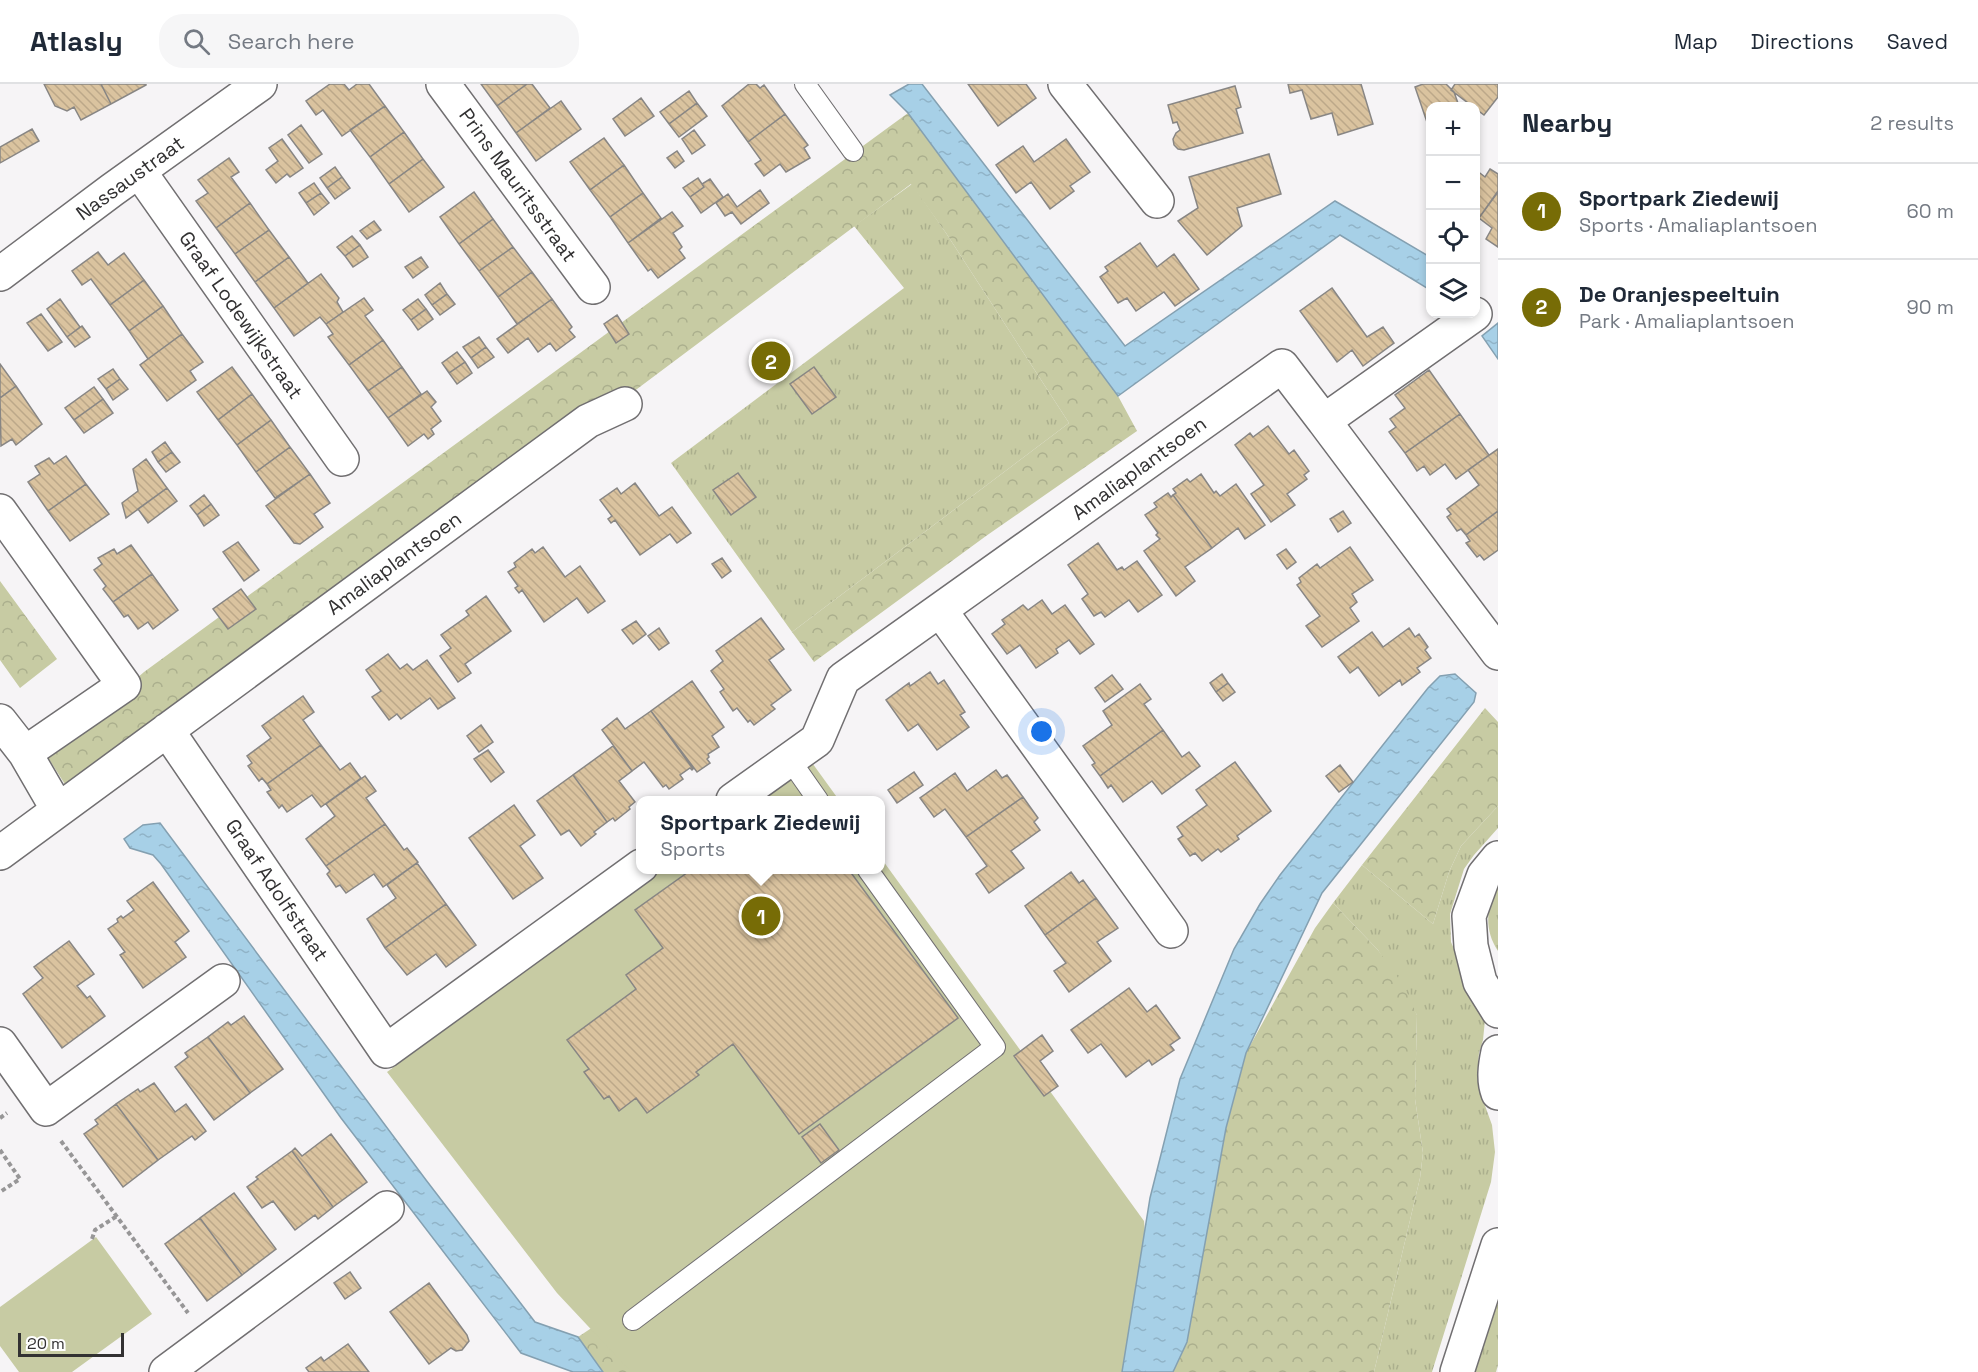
<!DOCTYPE html>
<meta charset="utf-8">
<style>
body{margin:0;font-family:"Space Grotesk",sans-serif;background:#f6f6f7;color:#1f2937}
.controls{position:absolute;right:18px;top:18px;display:grid;overflow:hidden;border-radius:12px;box-shadow:0 3px 9px #0003}
.controls button{width:54px;height:54px;display:grid;place-items:center;padding:0;border:0;border-bottom:2px solid #e0e1e3;background:#fff;color:#1f2937;font:30px sans-serif}
.scale{position:absolute;left:18px;bottom:15px;width:106px;box-sizing:border-box;padding-left:6px;border:3px solid #323132;border-top:0;font-size:16px;line-height:21px;white-space:nowrap;color:#323132;-webkit-text-stroke:4px #fff;paint-order:stroke}
.you{position:absolute;left:1042px;top:648px;width:21px;height:21px;margin:-15px;border:4px solid #fff;border-radius:50%;background:#1a73e8;box-shadow:0 0 0 9px #1a73e833}
.badge{display:grid;place-items:center;width:39px;height:39px;border-radius:50%;background:#776c06;color:#fff;font-size:20px;font-weight:700}
.pin{position:absolute;translate:-50% -50%;border:3px solid #fff;box-shadow:0 2px 6px #0006}
.popup{position:absolute;left:636px;top:712px;width:249px;height:78px;box-sizing:border-box;display:grid;place-content:center;border-radius:12px;background:#fff;filter:drop-shadow(0 2px 4px #0005);font-size:20px;white-space:nowrap;color:#747a83}
.popup b{font-size:22px;color:#1f2937}
.popup::after{content:'';position:absolute;left:50%;top:100%;margin-left:-12px;border:12px solid transparent;border-top-color:#fff}
.list{margin:0;padding:0;list-style:none}
h2{display:flex;justify-content:space-between;align-items:center;height:78px;margin:0;padding:0 24px;font-size:26px}
h2 small{font-size:20px;font-weight:400;color:#747a83}
.list li{display:grid;grid-template-columns:39px 1fr auto;gap:18px;align-items:center;box-sizing:border-box;height:96px;padding:0 24px;border-top:2px solid #e0e1e3}
.list b{display:block;font-size:22px;white-space:nowrap}
.list p{margin:0;font-size:20px;white-space:nowrap;color:#747a83}
.list em{font-size:20px;font-style:normal;color:#747a83}
.icon{flex:none;width:33px;height:33px;fill:none;stroke:currentColor;stroke-width:2;stroke-linecap:round;stroke-linejoin:round}
.map{position:relative;flex:none;width:1498px;height:1288px;overflow:hidden}
header{display:flex;align-items:center;gap:36px;box-sizing:border-box;height:84px;padding:0 30px;background:#fff;border-bottom:2px solid #e0e1e3}
header strong{font-size:28px}
nav{display:flex;gap:33px;margin-inline-start:auto;font-size:21px}
.search{width:420px;height:54px;background:#f6f6f7;display:flex;align-items:center;gap:15px;box-sizing:border-box;padding:0 21px;border-radius:24px;color:#747a83;font-size:22px}
main{display:flex}
aside{flex:1;background:#fff}
.map>svg:first-child{display:block}
.grass{fill:url(#grass-tufts)}
.forest{fill:url(#forest-crowns)}
.garden{fill:#c7cba3}
.water{fill:url(#water-ripples);stroke:#84a0b1;stroke-width:1.5}
.building{fill:url(#building-back-hatch);stroke:#888684;stroke-width:1.5}
.lines{fill:none;stroke-linecap:round;stroke-linejoin:round}
.service-casing{stroke:#716f71;stroke-width:22}
.minor-casing{stroke:#716f71;stroke-width:36}
.secondary-casing{stroke:#716f71;stroke-width:36}
.path{stroke:#979697;stroke-width:4;stroke-dasharray:4.5 3;stroke-linecap:butt}
.service{stroke:#fff;stroke-width:20}
.minor{stroke:#fff;stroke-width:33}
.secondary{stroke:#fff;stroke-width:33}
.labels{text-anchor:middle;stroke-width:5;stroke-linejoin:round;paint-order:stroke}
.street-label{font-size:20px;fill:#323132;stroke:#fff}
</style>
<header>
<strong>Atlasly</strong>
<div class="search"><svg class="icon" aria-label="search" viewBox="0 0 24 24"><circle cx="10" cy="10" r="6"/><path d="M15 15l6 6"/></svg>Search here</div>
<nav><a>Map</a><a>Directions</a><a>Saved</a></nav>
</header>
<main>
<div class="map">
<svg width="1498" height="1288" viewBox="0 0 1498 1288">
<defs>
<pattern id="grass-tufts" width="24" height="20" patternUnits="userSpaceOnUse" patternTransform="scale(1.5)"><rect width="24" height="20" fill="#c7cba3"/><path d="M3 7l-1-3M5 7V3M7 7l1-3M15 17l-1-3M17 17v-4M19 17l1-3" fill="none" stroke="#abaf8d"/></pattern>
<pattern id="forest-crowns" width="20" height="18" patternUnits="userSpaceOnUse" patternTransform="scale(1.5)"><rect width="20" height="18" fill="#c7cba3"/><path d="M2 6a3 3 0 1 1 6 0M12 15a3 3 0 1 1 6 0" fill="none" stroke="#abaf8d"/></pattern>
<pattern id="water-ripples" width="26" height="14" patternUnits="userSpaceOnUse" patternTransform="scale(1.5)"><rect width="26" height="14" fill="#a7d0e7"/><path d="M2 4q2-2 4 0t4 0M15 11q2-2 4 0t4 0" fill="none" stroke="#90b3c7"/></pattern>
<pattern id="building-back-hatch" width="6" height="6" patternUnits="userSpaceOnUse" patternTransform="scale(1.5)"><rect width="6" height="6" fill="#dac39f"/><path d="M-1 5l2 2M0 0l6 6M5-1l2 2" fill="none" stroke="#bca889"/></pattern>
</defs>
<rect width="100%" height="100%" fill="#f6f4f6"/>
<!-- grass -->
<path class="grass" d="M912 100 946 149 1069 339 792 548 671 379 904 204 854 142Z
M1498 722V744L1474 771 1464 785 1450 830 1451 858 1485 936 1483 956 1479 969 1477 992 1479 1005 1492 1041 1495 1068 1491 1098 1432 1288H1374L1420 1094 1423 1069 1415 1015 1417 931 1378 866 1333 819 1362 781 1433 840 1449 788 1461 762Z
M1498 798V867C1483 844 1487 822 1498 798Z
M1498 1218V1281L1496 1288H1475Z"/>
<!-- forest -->
<path class="forest" d="M908 29 1118 312 1137 347 986 452 814 578 792 548 1069 339 946 149 911 100 617 320 68 705 47 672 144 588Z
M0 497 57 575 20 604 0 576Z
M1485 624 1498 638V722L1461 762 1449 788 1433 840 1362 781Z
M1333 819 1378 866 1404 902 1417 931 1415 1015 1423 1069 1420 1094 1374 1288H1173L1187 1258 1226 1044 1246 969 1315 844Z
M605 1235 642 1288H603L578 1253Z"/>
<!-- garden -->
<path class="garden" d="M810 676 839 716H756Z
M881 774 1144 1137 1145 1148 1123 1288H631L557 1209 387 988 662 786H881Z
M96 1153 152 1230 72 1288H19L0 1262V1223Z"/>
<!-- water -->
<path class="water" d="M909 0H922L1125 262 1335 117 1430 173V206L1340 151 1118 312 908 29 890 11Z
M1498 239V275L1482 252Z
M1455 590 1476 609 1474 618 1322 809 1246 969 1226 1044 1187 1258 1173 1288H1122L1150 1114 1180 995 1234 865 1260 820 1280 791 1428 604 1440 592Z
M160 739 426 1096 535 1238 578 1253 603 1288H573L521 1269 341 1034 161 780 153 771 130 764 124 755 143 741Z"/>
<!-- building -->
<path class="building" d="M44 0H101L111 20 81 36 74 23 67 27 55 22Z
M101 0H146V1L111 20Z
M330 0H344L349 6 357 0H369L385 22 342 52 323 26 316 31 306 17Z
M481 0H527L497 22Z
M527 0H532L550 24 516 49 497 22Z
M749 0H756L760 4 764 1 785 30 748 58 722 22Z
M968 0H1026L1036 14 998 42Z
M1288 0H1361L1373 40 1338 51 1332 29 1311 35 1302 6 1290 9Z
M1423 0H1446L1454 8 1459 22H1430V47L1415 3Z
M1455 0H1498V13L1484 31 1476 25V22H1472L1451 6Z
M1235 2 1241 23 1236 25 1243 49 1184 66 1178 65 1174 61 1173 55 1176 49 1180 46 1177 38 1173 39 1168 21Z
M689 7 697 19 669 40 660 28Z
M641 14 654 32 625 52 613 35Z
M561 17 581 45 536 77 516 49Z
M697 19 707 32 679 53 669 40Z
M385 22 404 48 370 73 350 46Z
M785 30 808 61 804 64 810 74 786 88 780 80 764 92 755 80 761 76 748 58Z
M301 41 322 70 309 79 288 51Z
M32 45 39 57 0 79V63Z
M694 46 705 61 692 70 682 55Z
M404 48 423 75 389 100 370 73Z
M604 54 624 81 590 106 570 78Z
M282 55 303 84 290 93 287 90 276 99 266 86 278 77 269 64Z
M1066 55 1090 88 1070 102 1074 107 1050 125 1031 98 1016 109 996 81 1023 62 1034 78Z
M677 67 684 77 675 84 667 74Z
M1269 70 1281 110 1237 124 1242 142 1207 171 1178 137 1198 124 1189 93Z
M229 74 239 88 231 93 250 119 216 144 196 117 208 109 198 96Z
M423 75 444 103 409 128 389 100Z
M624 81 643 109 610 133 590 106Z
M335 83 342 93 327 104 320 94Z
M1490 85 1498 90V107L1479 134 1476 131V86L1485 93Z
M342 93 350 104 335 115 327 104Z
M698 94 704 103 690 113 683 104Z
M710 95 723 113 701 129 690 113 704 103 702 100Z
M314 99 321 109 306 119 299 109Z
M760 106 769 119 741 140 732 128 725 132 716 119 728 110 737 123Z
M474 108 493 135 459 160 440 133Z
M1498 108V163L1486 155 1492 144 1479 134Z
M321 109 329 119 314 131 306 119Z
M643 109 661 134 628 159 610 133Z
M250 119 269 146 235 170 216 144Z
M672 128 683 142 673 149 682 163 679 166 685 174 658 194 651 185 648 187 628 159Z
M493 135 513 163 479 187 459 160Z
M374 137 381 146 367 155 360 147Z
M269 146 289 173 255 198 235 170Z
M352 152 360 161 345 172 337 163Z
M1140 159 1157 183 1174 170 1199 205 1175 222 1164 208 1136 227 1127 214 1118 219 1100 193 1108 187 1105 183Z
M360 161 368 173 353 183 345 172Z
M513 163 532 188 498 213 479 187Z
M98 168 108 181 124 169 144 196 110 221 91 195 82 201 72 187Z
M289 173 308 199 274 224 255 198Z
M421 173 428 183 413 194 405 183Z
M532 188 552 215 517 240 498 213Z
M321 190 339 214 337 218 343 228 326 240 320 233 294 252 274 224Z
M144 196 163 222 129 247 110 221Z
M440 199 447 210 432 221 425 211Z
M1332 204 1367 253 1383 243 1394 259 1363 282 1352 266 1337 278 1300 227Z
M447 210 455 220 440 231 432 221Z
M364 214 373 226 365 232 383 256 349 281 328 253 333 250 326 240Z
M60 215 80 243 67 253 47 225Z
M418 215 426 225 411 236 403 226Z
M552 215 572 243 569 246 575 253 556 267 550 259 538 268 528 254 508 269 497 255Z
M163 222 182 250 148 275 129 247Z
M426 225 433 235 418 246 411 236Z
M41 230 62 258 48 267 27 239Z
M617 231 629 250 616 259 604 240Z
M82 242 90 253 75 263 67 253Z
M182 250 203 278 190 287 196 296 167 317 140 281Z
M479 253 486 263 471 274 463 263Z
M383 256 402 283 368 307 349 281Z
M486 263 494 273 478 284 471 274Z
M457 268 465 278 449 289 442 279Z
M465 278 472 289 457 300 449 289Z
M0 280 16 302 0 314Z
M232 283 252 310 218 336 197 308Z
M402 283 421 310 388 334 368 307Z
M814 283 836 313 812 330 790 300Z
M113 285 120 295 106 305 98 295Z
M1429 286 1460 330 1405 369 1389 348 1396 343 1390 335 1405 324 1395 311Z
M120 295 128 305 113 316 106 305Z
M16 302 42 340 16 361 12 355 1 362 0 314Z
M94 303 103 315 74 336 65 324Z
M427 307 436 318 431 323 441 337 431 345 434 350 428 355 424 350 408 362 388 334Z
M252 310 271 336 237 361 218 336Z
M103 315 113 329 84 349 74 336Z
M1460 330 1489 371 1456 395 1445 380 1430 391 1424 382 1417 387 1405 369Z
M271 336 290 363 256 388 237 361Z
M1268 342 1289 370 1294 366 1309 387 1304 391 1307 395 1287 410 1295 421 1271 438 1251 410 1264 401 1235 361 1250 349 1253 353Z
M165 358 172 368 158 378 152 368Z
M290 363 310 390 275 414 256 388Z
M1498 365V427L1466 451 1461 445 1457 447 1447 433 1451 430 1447 425 1479 401 1468 386Z
M172 368 180 378 166 388 158 378Z
M66 372 86 400 48 427 28 398 40 390 35 382 49 374 54 380Z
M146 375 167 404 126 434 122 419 138 407 133 385Z
M738 389 756 413 731 431 713 406Z
M310 390 330 419 314 430 323 443 300 460 294 459 266 422Z
M1201 390 1214 409 1216 407 1220 412 1236 400 1265 441 1245 455 1238 444 1212 464 1173 411 1176 409 1173 405 1187 395 1190 398Z
M635 399 659 432 672 423 691 449 677 459 670 450 640 471 615 436 611 439 608 435 612 432 600 416 617 404 621 410Z
M86 400 109 430 70 457 48 427Z
M167 404 177 417 148 439 138 425Z
M1168 409 1171 413 1173 411 1212 464 1185 483 1195 497 1176 512 1144 467 1160 455 1156 451 1158 449 1145 431 1157 423 1154 419Z
M204 411 211 420 197 431 190 422Z
M211 420 219 431 204 442 197 431Z
M1343 427 1351 439 1338 448 1330 435Z
M1498 427V466L1484 476 1480 471 1477 473 1466 459 1470 457 1466 451Z
M238 458 259 486 244 497 223 468Z
M1098 459 1117 486 1122 483 1124 486 1137 477 1162 511 1138 528 1129 516 1105 533 1101 528 1094 532 1082 515 1088 510 1068 481Z
M131 461 152 490 113 518 103 505 106 502 94 486 102 480 98 474 114 465 117 470Z
M543 463 565 493 580 482 605 517 588 529 577 514 544 538 522 506 519 509 515 504 518 502 508 488 516 483 514 479 532 465 535 469Z
M1350 463 1373 496 1352 510 1357 518 1350 524 1359 537 1322 563 1306 542 1320 532 1297 501 1301 498 1299 494 1317 480 1320 484Z
M1286 465 1296 478 1287 485 1277 471Z
M722 474 731 487 722 494 712 480Z
M152 490 178 526 153 545 148 538 138 545 128 531 124 533 113 518Z
M241 505 256 525 228 545 213 525Z
M486 512 511 547 465 580 471 589 458 598 440 572 451 564 441 551 469 531 466 527Z
M1042 516 1052 530 1065 521 1094 560 1080 570 1069 556 1056 565 1058 569 1036 584 1020 561 1007 570 992 550 1005 540 1002 536 1023 521 1028 526Z
M761 534 784 565 769 576 791 606 771 621 775 625 754 641 750 636 748 638 737 624 733 627 720 608 724 605 711 587 723 577 716 567Z
M636 537 646 550 633 560 622 546Z
M659 544 669 559 659 566 648 552Z
M1409 544 1415 553 1419 550 1428 563 1425 566 1431 574 1417 584 1420 588 1402 601 1400 596 1379 612 1358 583 1350 589 1338 573 1372 548 1383 563Z
M388 570 400 585 407 580 413 586 427 576 455 614 438 625 430 614 401 635 397 630 389 636 372 613 381 607 366 586Z
M930 588 938 600 944 596 965 628 960 631 969 643 937 666 918 640 908 647 886 616 909 599 910 602Z
M1222 590 1228 599 1216 608 1210 599Z
M1112 591 1123 605 1105 618 1095 604Z
M692 597 724 643 712 652 719 663 708 670 709 673 707 675 710 679 697 688 651 627Z
M1228 599 1235 608 1223 617 1216 608Z
M1140 600 1151 615 1144 620 1163 646 1100 692 1092 681 1095 679 1083 662 1112 641 1103 627Z
M303 612 314 628 303 636 321 661 267 700 262 694 259 697 248 682 252 679 247 672 271 654 262 642Z
M651 627 693 685 692 686 690 684 680 691 683 695 669 705 666 701 663 703 644 678 632 687 602 646 617 634 625 645Z
M481 641 493 658 479 668 467 652Z
M1163 646 1182 673 1189 668 1200 682 1162 710 1152 697 1123 718 1111 701 1108 704 1100 692Z
M321 661 340 686 350 679 361 694 321 723 312 711 287 728 282 721 279 724 267 708 271 706 267 700Z
M613 662 632 687 619 697 635 718 629 723 630 725 615 737 613 734 607 738 573 691Z
M488 666 504 688 491 698 474 675Z
M1235 678 1271 727 1237 752 1239 755 1221 768 1218 765 1202 777 1195 769 1190 772 1178 755 1183 752 1177 743 1207 721 1196 706Z
M1340 681 1353 698 1339 708 1326 692Z
M996 686 1002 694 1007 691 1023 713 966 753 945 725 934 733 920 714 955 689 967 707Z
M914 688 923 701 897 719 888 706Z
M573 691 607 738 594 748 596 750 581 762 569 746 561 751 537 717Z
M365 692 376 707 366 714 385 740 326 782 306 755 335 732 326 720Z
M1023 713 1038 734 1034 738 1040 746 1011 767 1024 784 989 809 976 790 987 782 966 753Z
M514 721 535 751 520 762 543 794 513 815 469 754Z
M385 740 404 766 407 764 418 778 383 803 374 790 346 809 340 801 336 803 327 790 330 787 326 782Z
M417 779 446 820 385 864 367 835 396 814 387 801Z
M691 786H849L958 934 799 1050 733 960 696 988 699 991 647 1029 636 1014 619 1027 609 1012 604 1015 584 988 589 985 567 956 636 905 626 891 663 864 635 826Z
M1071 788 1079 799 1083 796 1096 814 1045 851 1025 822Z
M153 798 189 847 175 858 186 873 143 904 120 871 125 868 108 845 118 838 117 835 121 832 123 834 134 826 127 817Z
M1096 814 1118 844 1097 858 1111 877 1069 908 1054 887 1066 879 1045 851Z
M446 820 476 861 446 883 436 870 407 891 385 864Z
M69 857 94 890 77 902 87 914 90 912 105 932 62 964 23 910 43 894 34 883Z
M1129 904 1147 928 1156 921 1180 954 1170 961 1174 966 1152 981 1149 976 1126 993 1101 960 1088 969 1071 946Z
M244 932 283 985 250 1009 208 953 228 938 231 941Z
M1042 951 1053 967 1040 977 1058 1002 1044 1012 1014 972Z
M208 953 250 1009 214 1036 175 983 188 973 185 969Z
M154 999 175 1028 186 1020 206 1047 195 1056 192 1052 158 1076 116 1020 138 1005 140 1008Z
M116 1020 158 1076 123 1103 84 1050 98 1040 95 1036Z
M820 1040 839 1066 821 1079 802 1053Z
M331 1050 367 1098 333 1123 292 1067 295 1064 302 1072Z
M292 1067 333 1123 318 1135 315 1131 295 1146 273 1117 262 1124 247 1103 258 1095 256 1093Z
M234 1109 276 1165 242 1191 200 1134Z
M200 1134 242 1191 207 1217 165 1160Z
M350 1188 361 1204 345 1215 334 1199Z
M429 1199 467 1251 469 1257 462 1266 456 1267 451 1264 429 1280 390 1228Z
M348 1260 369 1288H309L306 1284 321 1273 324 1277Z"/>
<g class="lines">
<!-- service casing -->
<g class="service-casing">
<path id="service" d="M805 0 853 67
M790 676 818 716
M633 1236 995 963 868 786"/>
</g>
<!-- minor casing -->
<g class="minor-casing">
<path id="minor" d="M443 0 593 203
M1065 0 1157 117
M139 87 342 375
M0 190 112 106 260 0
M1324 337 1498 569
M0 427 124 601 25 669
M940 526 1171 847
M0 637 25 669 58 726
M167 646 386 967 641 782
M733 716 817 656 843 595 1282 282 1324 337 1475 230
M0 769 588 337 625 320
M1498 774 1484 791 1469 832 1471 862 1480 898 1498 927
M0 960 46 1025 223 897
M166 1288 387 1124"/>
</g>
<!-- secondary casing -->
<g class="secondary-casing">
<path id="secondary" d="M1498 968C1495 982 1493 996 1498 1009
M1457 1288 1498 1161"/>
</g>
<!-- path -->
<path class="path" d="M0 1034 7 1029
M61 1057 188 1229
M0 1066 20 1095 0 1108
M92 1155 95 1146 117 1132"/>
<!-- service -->
<use href="#service" class="service"/>
<!-- minor -->
<use href="#minor" class="minor"/>
<!-- secondary -->
<use href="#secondary" class="secondary"/>
</g>
<g class="labels">
<!-- street labels -->
<g class="street-label">
<text transform="translate(130 94) rotate(-36)" y="7">Nassaustraat</text>
<text transform="translate(518 101) rotate(54)" y="7">Prins Mauritsstraat</text>
<text transform="translate(241 231) rotate(55)" y="7">Graaf Lodewijkstraat</text>
<text transform="translate(1139 384) rotate(-36)" y="7">Amaliaplantsoen</text>
<text transform="translate(394 479) rotate(-36)" y="7">Amaliaplantsoen</text>
<text transform="translate(277 806) rotate(56)" y="7">Graaf Adolfstraat</text>
</g>
</g>
</svg>
<div class="controls">
<button>+</button>
<button>−</button>
<button><svg class="icon" aria-label="locate" viewBox="0 0 24 24"><circle cx="12" cy="12" r="6"/><path d="M12 2v4M12 18v4M2 12h4M18 12h4"/></svg></button>
<button><svg class="icon" aria-label="layers" viewBox="0 0 24 24"><path d="M12 4l9 5-9 5-9-5zM3 14l9 5 9-5"/></svg></button>
</div>
<div class="scale">20 m</div>
<div class="you"></div>
<div class="pin badge" style="left:761px;top:832px">1</div>
<div class="popup"><b>Sportpark Ziedewij</b>Sports</div>
<div class="pin badge" style="left:771px;top:277px">2</div>
</div>
<aside>
<h2>Nearby<small>2 results</small></h2>
<ul class="list">
<li><span class="badge">1</span><div><b>Sportpark Ziedewij</b><p>Sports · Amaliaplantsoen</p></div><em>60 m</em></li>
<li><span class="badge">2</span><div><b>De Oranjespeeltuin</b><p>Park · Amaliaplantsoen</p></div><em>90 m</em></li>
</ul>
</aside>
</main>
